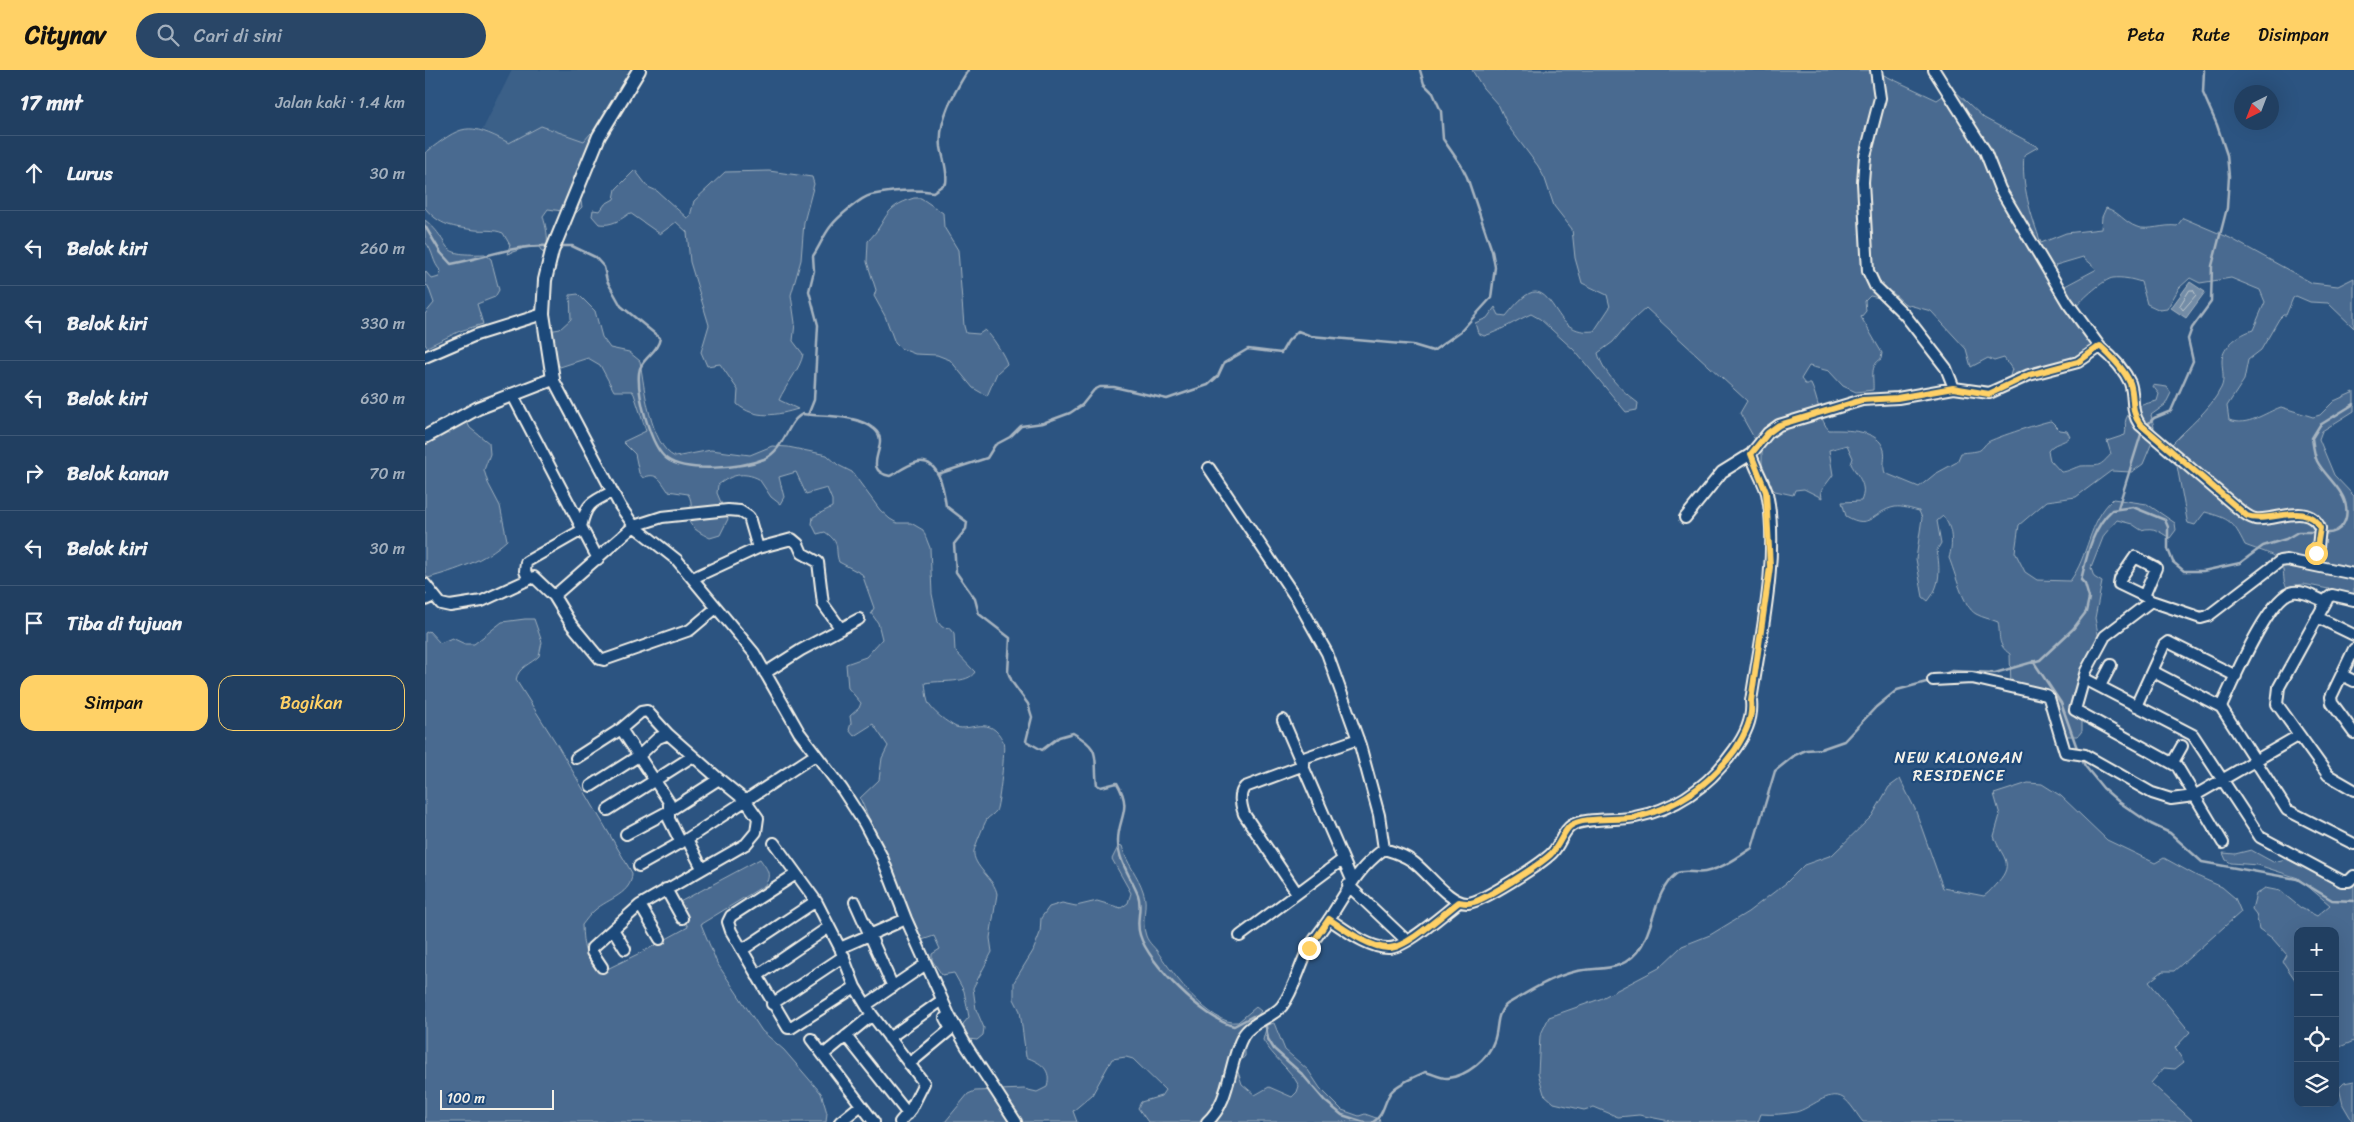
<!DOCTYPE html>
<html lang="id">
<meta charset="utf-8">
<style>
body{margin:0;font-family:Sriracha,sans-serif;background:#294667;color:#f1f3f6}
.controls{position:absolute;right:15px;bottom:15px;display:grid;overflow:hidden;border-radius:10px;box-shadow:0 5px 20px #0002}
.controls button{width:45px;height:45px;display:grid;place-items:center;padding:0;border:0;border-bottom:1px solid #3e5876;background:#213f61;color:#f1f3f6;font:25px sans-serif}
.compass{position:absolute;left:1809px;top:15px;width:45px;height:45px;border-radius:50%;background:#213f61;box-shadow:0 5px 20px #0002;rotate:222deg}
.scale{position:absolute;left:15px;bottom:12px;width:114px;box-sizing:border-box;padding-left:5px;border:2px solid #f4f1e8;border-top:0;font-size:14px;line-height:18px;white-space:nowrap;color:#f4f1e8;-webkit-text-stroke:4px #1f4a7a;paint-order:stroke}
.stop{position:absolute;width:15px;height:15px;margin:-11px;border:4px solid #ffd166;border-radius:50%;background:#fff}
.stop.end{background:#ffd166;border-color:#fff;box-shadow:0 1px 5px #0008}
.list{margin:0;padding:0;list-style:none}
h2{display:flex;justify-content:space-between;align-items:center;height:65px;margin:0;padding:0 20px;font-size:21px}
h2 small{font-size:16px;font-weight:400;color:#a2afbd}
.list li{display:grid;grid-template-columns:32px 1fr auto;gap:15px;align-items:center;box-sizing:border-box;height:75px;padding:0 20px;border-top:1px solid #3e5876}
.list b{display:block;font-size:19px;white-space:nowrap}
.list em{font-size:16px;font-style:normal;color:#a2afbd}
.actions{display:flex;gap:10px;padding:15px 20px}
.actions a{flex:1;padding:11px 0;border:1px solid #ffd166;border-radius:15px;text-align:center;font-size:18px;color:#ffd166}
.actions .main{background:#ffd166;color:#111}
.icon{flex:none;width:28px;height:28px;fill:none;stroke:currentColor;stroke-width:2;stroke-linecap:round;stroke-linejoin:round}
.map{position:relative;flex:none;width:1929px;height:1052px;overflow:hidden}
header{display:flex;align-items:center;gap:30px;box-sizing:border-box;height:70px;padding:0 25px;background:#ffd166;color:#111}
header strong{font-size:24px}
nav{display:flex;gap:28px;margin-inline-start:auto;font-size:18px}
.search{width:350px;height:45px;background:#294667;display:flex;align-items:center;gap:12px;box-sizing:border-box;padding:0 18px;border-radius:28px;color:#a2afbd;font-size:19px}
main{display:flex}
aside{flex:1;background:#213f61}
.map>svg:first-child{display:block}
.built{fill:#3b6088}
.green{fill:#496b90;stroke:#9eaebc;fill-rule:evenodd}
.water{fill:#738ca6;stroke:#a7b4c0}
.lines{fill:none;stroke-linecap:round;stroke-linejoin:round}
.shore{stroke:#c0c9ce;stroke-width:1}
.stream{stroke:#a7b4c0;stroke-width:2.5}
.minor-casing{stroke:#f4f1e8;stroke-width:14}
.major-casing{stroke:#f4f1e8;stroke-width:16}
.minor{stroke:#1f4a7a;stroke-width:10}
.major{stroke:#1f4a7a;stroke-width:12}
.route{stroke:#ffd166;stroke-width:6}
.labels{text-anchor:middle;stroke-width:4.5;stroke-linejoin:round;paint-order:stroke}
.neighbourhood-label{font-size:16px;letter-spacing:1px;fill:#f4f1e8;stroke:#1f4a7a}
</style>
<header>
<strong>Citynav</strong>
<div class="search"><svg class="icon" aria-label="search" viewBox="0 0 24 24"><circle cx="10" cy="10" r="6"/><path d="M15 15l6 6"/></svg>Cari di sini</div>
<nav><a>Peta</a><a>Rute</a><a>Disimpan</a></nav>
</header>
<main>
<aside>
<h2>17 mnt<small>Jalan kaki · 1.4 km</small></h2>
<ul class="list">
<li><svg class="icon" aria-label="ahead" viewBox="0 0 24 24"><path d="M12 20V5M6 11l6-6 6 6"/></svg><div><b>Lurus</b></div><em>30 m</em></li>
<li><svg class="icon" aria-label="left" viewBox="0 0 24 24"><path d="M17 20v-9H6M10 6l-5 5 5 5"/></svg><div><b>Belok kiri</b></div><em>260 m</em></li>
<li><svg class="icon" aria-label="left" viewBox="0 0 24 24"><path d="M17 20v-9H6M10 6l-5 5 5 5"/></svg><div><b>Belok kiri</b></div><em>330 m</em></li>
<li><svg class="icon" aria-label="left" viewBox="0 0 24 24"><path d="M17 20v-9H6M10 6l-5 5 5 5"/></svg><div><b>Belok kiri</b></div><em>630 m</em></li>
<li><svg class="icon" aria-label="right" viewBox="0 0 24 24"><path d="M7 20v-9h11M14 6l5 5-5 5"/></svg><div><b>Belok kanan</b></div><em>70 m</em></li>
<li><svg class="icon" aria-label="left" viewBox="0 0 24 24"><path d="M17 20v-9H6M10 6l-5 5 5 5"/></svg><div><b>Belok kiri</b></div><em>30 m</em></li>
<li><svg class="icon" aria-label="arrive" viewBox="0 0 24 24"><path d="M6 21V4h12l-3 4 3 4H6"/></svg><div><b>Tiba di tujuan</b></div></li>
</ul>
<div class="actions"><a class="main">Simpan</a><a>Bagikan</a></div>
</aside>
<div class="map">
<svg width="1929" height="1052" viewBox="0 0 1929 1052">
<rect width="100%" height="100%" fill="#2c5481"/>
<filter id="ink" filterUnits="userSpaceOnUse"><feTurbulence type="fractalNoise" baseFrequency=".02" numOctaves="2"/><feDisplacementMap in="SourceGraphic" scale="10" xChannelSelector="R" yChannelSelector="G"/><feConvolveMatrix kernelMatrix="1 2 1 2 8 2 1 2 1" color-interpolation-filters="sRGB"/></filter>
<g filter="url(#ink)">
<!-- built -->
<path class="built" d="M87 0H210L179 49 159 71 116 56 84 73 58 59Z"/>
<!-- green -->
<path class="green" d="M1047 0H1448L1512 30 1528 19 1559 48 1613 77 1599 85C1596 115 1606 145 1616 173L1641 163 1676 159 1677 147 1681 138C1693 141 1700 153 1712 157 1724 161 1739 154 1752 156L1758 148 1805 168 1887 213 1913 216 1929 208V258L1903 233 1885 232 1871 226 1868 228 1861 245H1858L1854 249 1836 280 1823 290 1819 310 1802 336 1804 350C1823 357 1839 343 1856 337L1888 347 1895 345 1909 331 1929 322V341L1897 361 1894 369 1909 405 1929 426V524L1878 514 1862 517C1857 511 1860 504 1857 497 1852 482 1833 481 1820 475 1808 451 1805 449 1780 442L1770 455 1763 453 1762 450 1752 396 1753 392 1747 374C1763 357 1785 340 1796 318 1800 310 1797 300 1797 291 1797 276 1815 264 1828 260L1840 232 1835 220 1806 208 1775 213 1765 208 1754 218 1742 239 1735 240 1722 234 1716 212C1707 209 1697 207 1688 208 1679 209 1657 229 1651 237L1677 272C1652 286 1613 307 1585 306L1587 299 1579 288 1569 291 1563 288 1546 297 1541 279 1506 241 1480 234 1467 222 1455 228 1445 226 1440 231 1441 241 1436 247 1457 283 1456 289C1444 296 1449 308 1448 320L1431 322 1418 316 1404 301 1384 296 1376 309 1380 314H1386C1393 328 1395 352 1404 360 1421 360 1454 359 1459 380 1461 388 1457 395 1460 403L1494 417 1510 404 1532 392 1536 383C1541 382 1551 382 1555 380 1558 378 1560 374 1563 372 1569 368 1621 351 1626 351L1635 360 1642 361 1645 367C1638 374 1629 372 1623 381L1625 390 1636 402C1643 402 1650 397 1656 396 1673 395 1673 399 1686 384L1682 371 1700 365C1702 359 1699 353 1701 349 1705 337 1722 333 1732 331L1734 324 1727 315 1742 317 1746 323 1740 335 1726 345 1729 357 1728 370 1718 394 1707 402 1686 401 1651 427 1622 431 1594 455 1590 482 1600 502 1612 510 1645 511C1664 486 1663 452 1688 429L1722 434 1750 453 1751 460 1745 468C1734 462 1730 456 1716 460L1707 454 1692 450 1679 465 1666 498 1669 507 1677 512 1670 548 1674 569C1658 590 1651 616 1644 641L1650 648 1657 651V661L1653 666H1640L1626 624 1586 619 1585 584C1571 574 1576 566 1573 552 1566 549 1558 548 1551 544 1538 537 1530 502 1524 488 1528 474 1528 458 1518 446L1512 451 1516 473 1512 480C1515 500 1516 515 1503 531L1498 527 1491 489 1497 448 1494 441C1486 439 1477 436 1470 437 1448 441 1446 461 1421 446L1417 432 1436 431C1443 415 1433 407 1426 394L1428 388 1422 375 1404 380 1408 405 1396 421 1397 428 1379 419 1370 420 1368 425 1350 421 1346 417 1337 397V382L1315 343 1322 331 1221 238 1201 256 1188 272 1173 283C1178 303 1197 321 1213 333L1212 340 1201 342 1149 280 1115 249 1106 244C1090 251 1076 261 1059 266L1053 263 1050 253 1062 248 1070 237 1074 245 1081 246C1087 239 1093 231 1100 226 1121 210 1130 246 1143 255 1152 261 1158 262 1169 261L1185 237 1182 225 1157 213 1150 188 1147 159 1129 136 1120 109 1113 96 1083 56 1074 36 1058 18ZM1658 187 1672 199 1640 216 1629 217 1626 206 1631 195Z
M116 56 159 71 166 63 170 68 147 127 156 131 157 137 151 143 123 139 118 146C121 158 126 173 118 183L114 177 99 178 82 184 85 175 78 163C68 159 60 161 50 160 28 157 15 156 0 138V83C37 55 42 51 84 73Z
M210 100 223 117 232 121 262 148 265 146 269 131 300 102 344 101 387 107 389 114 379 152 376 190 366 225 370 253 368 271 378 284C376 298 360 316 354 330L373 339C353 345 330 350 312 334L313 320 295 294 282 296 276 282 284 255 265 192 262 162 251 152 235 164 205 143C195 150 187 156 174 154L167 146 168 140 175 141 180 134 189 129 191 119Z
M489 128H496L518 143 519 157 533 180 539 256 541 263 554 264 560 260C566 264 581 288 582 294L572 303 562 326 548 318 525 290 512 285 490 284 475 278 470 273 460 246 449 226 451 220 442 192 443 171C464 150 456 138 489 128Z
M0 150C31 175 8 186 60 184L66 189 74 220 70 227 52 234 58 254 35 261 2 277 0 274V244L9 233 3 216 0 215V201L7 209 14 207 16 201C7 193 9 181 0 172Z
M153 224 170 241 177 267 185 278 204 282 215 291C219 316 225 375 250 387L286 380 325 385 347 376 363 377 402 385 413 395 427 402 455 440 465 449 472 453H486L498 460 505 478 507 524 513 552 517 557 525 558 529 563 530 581 550 602C543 614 516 610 500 613 501 619 501 626 503 632 506 641 523 653 531 657 546 662 565 644 578 671 581 676 574 737 571 741 569 744 565 746 562 749 559 754 550 776 549 781 547 796 570 809 572 824L565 868 567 882 548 918 551 939 559 958 558 965 552 970 543 969 538 954 544 947 539 921 529 903 517 905 507 890V884L515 879 509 866 497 870 435 728 454 710 457 688 463 676 448 654 429 666 424 660 426 653 425 646 434 638 436 633 423 618 421 594 441 587 457 569 453 553 446 543 449 538 437 504 414 492C409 478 417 474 400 462L392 464 387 454 388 447 407 437V430L402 418 381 424 371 402 354 407 359 427 355 434 346 427 334 409C318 401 306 405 293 415L292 423 303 449 295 465 285 468C246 449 275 444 263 424L243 421C236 411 232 401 218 408L214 403 210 384 198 372 221 361 209 324 207 321H189L175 295 163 288 135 297 130 288 124 261 135 259 146 249 145 225Z
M41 350 45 358 64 373 65 384 59 400 63 413 75 436 82 470C59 491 32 500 3 508L0 504V370Z
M100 549H109L117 572 114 586C106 594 93 597 91 610L133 676 207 803C207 824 184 828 170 840 165 844 161 850 157 855 158 877 159 886 174 903L223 879 263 857 251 834 335 789C342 799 347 804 340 815L276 854 292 893 337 961 359 980 396 1023 402 1043 401 1052H0V563L4 561 15 573 27 568 40 574H49L77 552Z
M1475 709 1490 739 1518 818 1559 826C1565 822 1568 817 1573 812 1591 792 1575 786 1569 766L1575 745 1569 724 1603 713 1617 714 1636 726 1682 770 1730 793 1739 788 1772 806 1797 817 1810 828 1816 842 1749 901H1738L1724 912 1765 962 1750 978 1759 992 1750 999 1739 998 1726 1013 1769 1052H1438C1432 1045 1426 1033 1418 1028 1404 1019 1385 1039 1371 1042 1359 1044 1348 1045 1336 1044L1333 1052H1250L1214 1045 1193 1047 1169 1037 1159 1040 1129 1033 1119 1024 1113 1003 1115 966 1124 947 1175 929 1234 898 1257 876 1285 865 1323 842 1361 813 1379 795 1407 785 1447 746 1464 717Z
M694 775 697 776C701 793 713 805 718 821 724 836 715 849 721 866 724 874 730 877 734 884 748 903 785 956 813 952L831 937 836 941C825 955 819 969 820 986L811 996 817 1014 830 1025 844 1017 867 1027 872 1022 874 1016C864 997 849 989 838 970L842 955 849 953 860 980 883 1000 895 1018 917 1040 934 1046 940 1044 954 1049 955 1052H723L713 1038 716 1032 736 1026 740 1020 708 989 701 987 687 989 667 1025 648 1041 652 1052H520L543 1024 550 1021 599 1019 612 1022 622 1017C627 999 616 993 601 987L595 941 589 929V912L608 881 615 863 616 848 624 837 637 833 651 836 672 831 696 838 703 833 706 823 687 789Z
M1826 780 1848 792 1861 789 1898 805 1929 814V971L1910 979V861H1873V914L1858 892 1862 885 1847 868 1834 859 1831 844 1827 839 1831 824 1840 818 1855 821 1876 838 1892 846 1905 835 1873 808 1833 795 1806 793 1801 790 1798 783 1810 784Z
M1929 1011V1052H1928L1918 1035 1914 1018 1919 1013Z"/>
<!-- water -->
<path class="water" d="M1765 212 1780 222 1761 248 1746 238Z"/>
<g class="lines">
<!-- shore -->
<path class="shore" d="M1765 220H1768L1771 225 1758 240 1755 236Z"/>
<!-- stream -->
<path class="stream" d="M0 156 16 183 26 194C59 188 91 174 125 176
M133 176H147L170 187 179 197 182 211 196 236 235 268C233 283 215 289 214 303 212 323 225 377 242 389 262 403 317 398 339 389 361 379 362 350 378 344 400 347 431 344 449 359 468 374 433 399 465 406 473 402 482 395 490 393 514 385 519 421 521 436L542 452 541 459 529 474 531 502 550 529 554 544 585 568 583 602 587 612 603 634 607 647 601 671 617 680 634 667 648 663C678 680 668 687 672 715L676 717 692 713C708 740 693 747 693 771 693 791 706 807 713 825 718 838 710 851 715 865 723 893 780 950 809 956L828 946 832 950
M383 345 389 330 393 255 384 221 389 201 388 186C395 176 398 166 406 156 412 148 436 127 446 125 466 121 488 119 508 122L521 113C523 100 518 90 516 77 513 49 529 23 543 0
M1720 357 1729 348 1746 341 1768 291 1763 269 1767 258 1786 232 1787 196 1802 138 1804 106 1802 85 1792 55 1778 23 1779 0
M513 404 562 388 570 375 585 367 596 356 618 353 645 343 657 335 669 320 675 317H689L742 329 783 315 793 306 799 293 823 279 856 283 863 271 873 261 886 266 988 275 1008 281 1036 261 1066 228 1070 197 1067 181 1042 107 1036 95 1018 69 1016 41 1008 23 999 14 995 0
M1693 438 1717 361
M1898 463C1917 465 1925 449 1920 432 1916 417 1899 405 1892 391 1889 384 1888 375 1887 368L1895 355 1929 334
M1608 591 1636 633 1653 681
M1517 605 1527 601 1570 603 1615 590 1648 559 1661 542 1664 528 1660 514 1656 510C1662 486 1667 458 1687 440L1708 437 1740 450 1743 457V479L1748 492 1759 501H1778L1815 493 1838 476 1861 469 1873 462H1893
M1656 688 1660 696 1678 718 1694 732 1726 754 1745 763 1777 792 1872 809 1907 830 1929 831
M836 953 841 957 843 969 849 979 877 1004 900 1031 917 1045 939 1052
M948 1052C959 1046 959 1031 966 1022 973 1013 990 1007 1000 1002 1007 1003 1016 1009 1023 1008 1042 1006 1063 989 1069 971 1074 958 1070 945 1081 935 1104 921 1126 907 1152 901 1166 898 1181 900 1194 895 1233 880 1222 827 1251 804 1258 799 1271 804 1280 802 1298 798 1312 788 1327 778L1350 701 1370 685 1381 680 1396 679 1419 671 1451 637 1472 620 1505 611"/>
<!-- minor casing -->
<g class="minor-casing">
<path id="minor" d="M1451 0 1455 28 1440 86 1438 112 1443 201 1450 216 1480 245 1521 298 1529 318
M1675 277C1686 286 1699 299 1705 313 1710 328 1705 341 1715 355L1810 436C1816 441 1822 447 1830 449 1851 452 1883 431 1895 458L1891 496
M0 287 51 265 118 244
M128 309 195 436 209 456 252 490 329 583 374 662 417 719 439 753 457 787 481 849 525 947 542 977 591 1052
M87 324 173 489
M784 398 873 531 902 583 935 675 954 745 959 779
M1260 448 1297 402 1326 384
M156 457C161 434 166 432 187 422
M103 508 100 501 101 492 157 460
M268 508 333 478 367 469 373 474 377 483 393 492 398 534 416 559
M0 514 16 534 25 536 57 531 109 507 129 526 146 554 175 589 179 590 265 560 291 538
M129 526 209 456 237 447 303 440 315 441 324 447 333 478
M1719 526 1694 514 1695 509 1710 487 1731 498 1719 526 1726 531
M0 530 9 526
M1929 530 1907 525 1903 528 1854 617 1852 634 1903 705 1929 720
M1901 532C1891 528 1878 520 1868 522 1844 525 1807 614 1796 637L1862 740 1929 774
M1892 547 1929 565
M1929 579 1906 627 1907 633 1929 663
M1727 601 1796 637
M340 603 376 580 434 549
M1917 605 1929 611
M1660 609 1768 665 1835 767 1917 811H1924L1929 806
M1508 610 1547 608 1621 625 1624 628 1640 682 1660 685 1727 723 1746 729 1769 726 1873 666
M1675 616 1686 595
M1711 636 1739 575 1743 572 1811 606
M858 650 927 810
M196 659 244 732V749L256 773
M151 688 196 659 216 642 222 641 243 664 294 709
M876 689 933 669
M1748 692 1757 676
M166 716 215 685 233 668 243 664
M183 740 268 686
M262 769 277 798
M349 773 391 831 415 878 481 849
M1798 773 1752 696 1650 640 1661 601 1680 566 1726 531 1776 548 1783 546 1855 491 1862 490 1929 504
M214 796 262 769 390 685
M371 804 306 846 303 852 306 861 363 958H366L430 917 447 945 499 1013 486 1039 475 1052
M923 815 982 871
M241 819 257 848
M872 823 819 744C816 735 813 724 820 717L879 695
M430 832 468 917
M215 835 235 869
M904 849C921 860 943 878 963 878 980 879 1019 843 1034 832
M188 859 200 879
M815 866 917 790
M317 880 391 831
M416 881 430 917
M177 897 167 882V878L215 835 321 774 331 762 333 748 321 731 294 709 244 741 201 764
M332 906 404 857
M347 934 419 886
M441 935 501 894
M421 966 483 1044
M464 968 513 933
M386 969 449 1052
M398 985 447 945
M484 994 526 959 520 948
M415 1052 436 1035
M782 1052C806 1031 803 993 818 966 826 952 847 948 857 936 870 919 874 896 884 878 891 866 901 855 908 843 925 816 933 799 959 779 969 782 979 785 987 791 1003 802 1024 834 1043 833 1057 832 1116 794 1127 783 1135 775 1138 761 1146 756 1159 747 1193 751 1210 747 1252 739 1285 715 1310 679 1321 664 1328 649 1326 631 1335 570 1355 484 1342 423 1338 410 1330 398 1326 384L1343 363 1354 355 1437 330 1473 328 1529 318 1564 323 1604 305 1653 292 1675 277 1642 232 1575 119 1560 81 1509 0"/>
</g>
<!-- major casing -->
<g class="major-casing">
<path id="major" d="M0 367 53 338 128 309 118 244 120 210 127 181 174 66 214 0"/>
</g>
<!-- minor -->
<use href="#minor" class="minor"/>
<!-- major -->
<use href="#major" class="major"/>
</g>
</g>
<g class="lines" filter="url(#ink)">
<!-- route -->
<path class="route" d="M884 878 904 849C921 860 943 877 963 878 981 879 1019 843 1034 832 1039 833 1043 834 1049 832 1064 827 1113 796 1126 784 1134 776 1138 762 1145 756 1158 746 1195 751 1212 747 1254 737 1285 714 1310 680 1320 664 1328 649 1326 631L1345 497 1341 422 1326 384 1343 363 1354 355 1437 330 1472 328 1528 318 1564 324 1604 305 1653 292 1675 276C1686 286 1699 299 1705 313 1710 328 1705 341 1715 354L1822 446C1844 454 1883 430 1895 458L1891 483"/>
</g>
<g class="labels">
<!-- neighbourhood labels -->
<g class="neighbourhood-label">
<text x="1534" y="693">NEW KALONGAN<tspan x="1534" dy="18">RESIDENCE</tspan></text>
</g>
</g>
</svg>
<div class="controls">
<button>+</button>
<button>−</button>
<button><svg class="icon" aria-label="locate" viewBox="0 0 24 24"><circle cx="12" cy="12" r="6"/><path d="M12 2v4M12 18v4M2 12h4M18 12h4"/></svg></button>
<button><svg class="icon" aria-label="layers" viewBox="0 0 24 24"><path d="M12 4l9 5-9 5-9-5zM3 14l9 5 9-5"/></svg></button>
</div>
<svg class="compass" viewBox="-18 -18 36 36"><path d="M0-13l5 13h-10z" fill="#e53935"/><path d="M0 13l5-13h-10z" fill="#a2afbd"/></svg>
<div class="scale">100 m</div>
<div class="stop" style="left:1891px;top:483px"></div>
<div class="stop end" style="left:884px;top:878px"></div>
</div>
</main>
